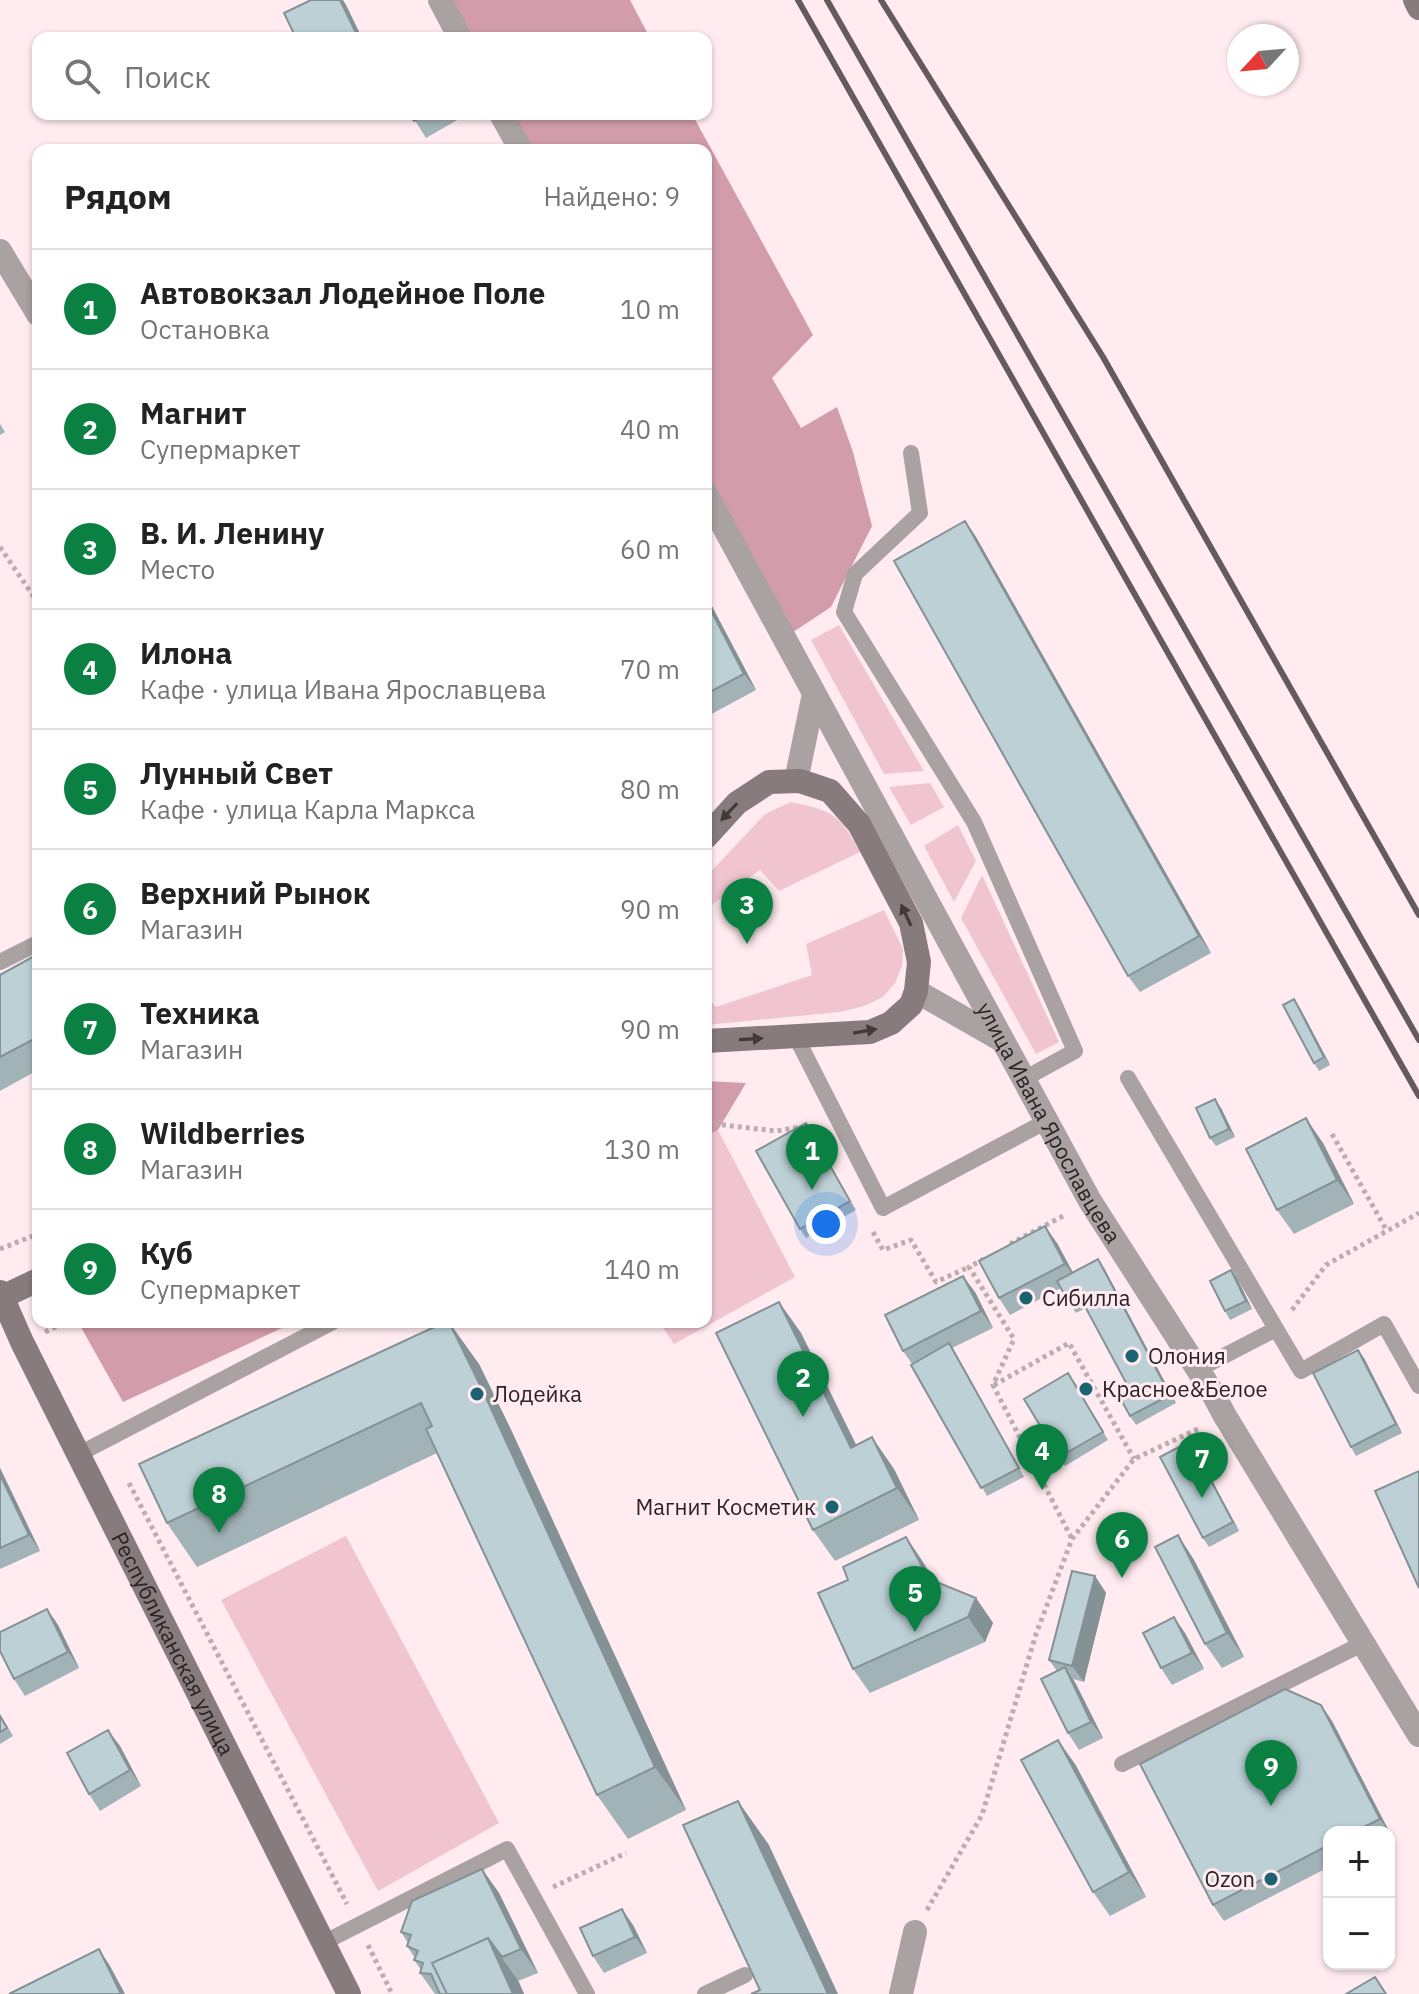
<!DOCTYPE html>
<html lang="ru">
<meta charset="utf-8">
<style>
body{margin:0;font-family:"IBM Plex Sans",sans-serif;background:#f6f6f6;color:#222}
.controls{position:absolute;right:24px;bottom:24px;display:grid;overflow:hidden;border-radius:16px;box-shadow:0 2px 6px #0004}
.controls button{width:72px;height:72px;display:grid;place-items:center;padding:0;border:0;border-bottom:2px solid #e0e0e0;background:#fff;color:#222;font:40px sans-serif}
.compass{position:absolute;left:1227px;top:24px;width:72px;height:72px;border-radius:50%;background:#fff;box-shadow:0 2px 6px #0004;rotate:244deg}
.you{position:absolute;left:826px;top:1224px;width:28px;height:28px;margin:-20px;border:6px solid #fff;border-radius:50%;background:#1a73e8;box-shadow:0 0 0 12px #1a73e833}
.badge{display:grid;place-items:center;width:52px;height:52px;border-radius:50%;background:#0b8043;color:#fff;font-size:26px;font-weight:700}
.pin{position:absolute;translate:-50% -66px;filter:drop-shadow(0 2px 4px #0008)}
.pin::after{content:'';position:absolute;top:42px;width:28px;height:24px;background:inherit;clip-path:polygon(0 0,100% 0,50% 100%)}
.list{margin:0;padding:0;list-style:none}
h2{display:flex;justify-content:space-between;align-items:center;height:104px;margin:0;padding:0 32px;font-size:34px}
h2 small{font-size:26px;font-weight:400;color:#767676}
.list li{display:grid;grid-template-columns:52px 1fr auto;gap:24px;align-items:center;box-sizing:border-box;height:120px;padding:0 32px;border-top:2px solid #e0e0e0}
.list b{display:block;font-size:30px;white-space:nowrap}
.list p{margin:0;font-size:26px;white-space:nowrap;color:#767676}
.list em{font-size:26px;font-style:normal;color:#767676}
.icon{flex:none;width:44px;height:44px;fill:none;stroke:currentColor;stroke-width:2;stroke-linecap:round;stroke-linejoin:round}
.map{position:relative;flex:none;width:1419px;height:1994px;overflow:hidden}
.search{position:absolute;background:#fff;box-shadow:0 2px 6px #0004;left:32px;top:32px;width:680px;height:88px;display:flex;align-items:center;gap:20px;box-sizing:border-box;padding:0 28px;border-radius:16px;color:#767676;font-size:30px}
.panel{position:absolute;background:#fff;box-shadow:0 2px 6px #0004;left:32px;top:144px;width:680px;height:1184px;border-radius:16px}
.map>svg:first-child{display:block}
.green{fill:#f0c5d0}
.forest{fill:#d29cab}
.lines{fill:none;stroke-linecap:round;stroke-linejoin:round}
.path{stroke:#bcadb1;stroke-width:5;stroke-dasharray:4 4;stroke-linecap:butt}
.lane{stroke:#aaa1a3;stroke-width:16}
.street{stroke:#aaa1a3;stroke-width:24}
.secondary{stroke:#877b7e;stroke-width:24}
.rail{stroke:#655b5e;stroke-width:6}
.wall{fill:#a2b3b8}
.shaded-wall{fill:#849296}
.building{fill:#bcd0d6;stroke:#849296;stroke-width:2}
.oneway{fill:#41393b}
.poi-dot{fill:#1c6273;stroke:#ffebf0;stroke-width:3}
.labels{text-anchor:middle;stroke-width:6;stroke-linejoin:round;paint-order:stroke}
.street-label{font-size:22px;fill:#2a2325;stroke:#ffebf0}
.poi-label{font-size:22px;fill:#2a2325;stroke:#ffebf0;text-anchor:start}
</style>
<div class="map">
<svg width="1419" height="1994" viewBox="0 0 1419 1994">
<rect width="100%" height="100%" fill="#ffebf0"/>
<!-- green -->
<path class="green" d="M839 625 924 771 884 774 811 640Z
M930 783 944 807 911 825 889 787Z
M791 802C834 811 839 814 860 852L779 891 760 870 706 909V877L765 814Z
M958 825 976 861 954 902 924 846Z
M982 875 1059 1042 1036 1054 961 918Z
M884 910 903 949 902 966 895 983 883 997 864 1006 840 1012 706 1025V996L716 1007 812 975 806 944Z
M718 1130 795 1277 674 1344 659 1322H706V1136Z
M346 1536 499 1823 378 1891 221 1600Z"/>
<!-- forest -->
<path class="forest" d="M440 0H630L650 38H461Z
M502 114H692L813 335 772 378 801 428 837 407 853 452 872 526 831 607 784 638 706 493V150H521Z
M706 1081 746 1083 718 1130 706 1136Z
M78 1322H295L123 1402Z"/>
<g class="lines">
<!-- path -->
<path class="path" d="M0 547 38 603
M706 1123 776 1131 801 1127
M1332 1134 1387 1231
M873 1232 883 1250 911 1240 936 1282 969 1267
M1010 1244 1065 1215
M0 1249 38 1234
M984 1259 969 1267 1014 1339 993 1385 1072 1539
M1292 1310 1326 1265 1419 1213
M45 1332 66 1322
M994 1385 1069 1343 1134 1459
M129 1483 347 1904
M553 1887 626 1853
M927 1910 982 1815 1036 1634 1072 1539 1134 1459 1200 1428
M368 1945 392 1994"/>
<!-- lane -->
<path class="lane" d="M911 453 920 513 855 574 844 612 974 822 1075 1051 1022 1080
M0 962 38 943
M796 1037 883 1208 1045 1122
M1128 1078 1301 1371 1384 1324 1419 1386
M1197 1370 1276 1329
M79 1454 333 1322
M1122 1764 1362 1644
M323 1943 507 1849 587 1994
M705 1994 745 1975"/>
<!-- street -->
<g class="street">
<path d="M440 0 460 38"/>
<path d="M501 114 521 150"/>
<path d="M0 251 38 314"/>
<path id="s1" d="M706 494 1090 1201 1211 1390 1225 1416 1419 1735"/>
<path d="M796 781 814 694"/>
<path d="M916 991 1000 1039"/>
<path d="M901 1994 915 1932"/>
</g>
<!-- secondary -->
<g class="secondary">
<path d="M1415 0 1419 8"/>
<path d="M706 837 737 803 769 782 800 781 830 791 859 824 911 923 919 962 916 991 911 1005 891 1023 870 1032 706 1041"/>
<path id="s2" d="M0 1292 22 1342 349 1994"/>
<path d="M0 1298 38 1280"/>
</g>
<!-- rail -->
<path class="rail" d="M798 0 1419 1096
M827 0 1419 1040
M881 0 1103 357 1419 915"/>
</g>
<!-- wall -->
<path class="wall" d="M346 5 362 38H296Z
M411 114H465L466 115 426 138Z
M0 424 5 432 0 435Z
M965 521 976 537 1211 953 1140 992 1128 976Z
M706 595 756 690 706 717Z
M38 954V1070L0 1091V975Z
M1300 1008 1330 1065 1319 1071 1314 1063Z
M1221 1108 1235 1137 1216 1146 1210 1138Z
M811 1132 856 1210 806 1238 800 1229Z
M1323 1143 1354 1204 1294 1234 1277 1210Z
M1057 1243 1073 1273 1104 1268 1176 1403 1136 1425 1130 1416V1390L1086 1308 1076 1313 1061 1288 1010 1315 999 1298Z
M1231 1270 1237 1278 1252 1309 1230 1320 1225 1311Z
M975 1292 993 1328 952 1348 1024 1477 987 1496 912 1364 903 1351Z
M779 1302 801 1333 856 1445 894 1469 919 1520 835 1561 813 1530Z
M1358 1350 1364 1358 1402 1433 1356 1456 1351 1447Z
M479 1364 513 1434 686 1810 628 1839 597 1795 437 1453 197 1567 167 1523Z
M1074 1381 1108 1440 1065 1466 1059 1457Z
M1190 1441 1195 1449 1239 1531 1209 1547 1203 1538Z
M0 1468 40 1551 0 1569Z
M1178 1535 1194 1560 1244 1657 1222 1668 1205 1644Z
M906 1537 923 1562 934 1581 976 1598 993 1623 985 1642 870 1693 853 1669 848 1580Z
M1095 1576 1106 1593 1084 1682 1073 1679 1103 1738 1079 1750 1068 1733 1057 1671 1049 1660Z
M47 1609 58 1625 79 1668 25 1696 14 1679Z
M1185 1633 1204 1669 1172 1685 1161 1668Z
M1321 1705 1332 1721 1391 1835 1389 1836V1832H1329V1867L1224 1921 1213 1905Z
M0 1714 13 1736 0 1744Z
M120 1746 141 1786 100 1811 89 1794Z
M1075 1764 1146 1897 1110 1916 1093 1892Z
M482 1869 499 1893 538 1973 518 1981 524 1994H435L420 1973 421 1970 414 1960 415 1958 407 1946 408 1943 401 1932Z
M633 1925 647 1953 604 1973 593 1956Z"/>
<!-- shaded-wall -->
<path class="shaded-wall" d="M340 0H343L346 5 362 38H360L356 33Z
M965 521 976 537 1211 953 1199 936Z
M706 595 756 690 744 674 706 601Z
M1294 999 1300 1008 1330 1065 1324 1057Z
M1215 1099 1221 1108 1235 1137 1229 1129Z
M1306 1118 1323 1143 1354 1204 1337 1180Z
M1045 1226 1057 1243 1077 1280 1065 1264Z
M1098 1259 1104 1268 1176 1403 1170 1395Z
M1231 1270 1237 1278 1252 1309 1246 1301Z
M963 1276 975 1292 993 1328 981 1311Z
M779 1302 801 1333 873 1479 851 1448Z
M449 1322 479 1364 513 1434 686 1810 655 1767Z
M949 1343 955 1352 1024 1477 1019 1468Z
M1358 1350 1364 1358 1402 1433 1396 1424Z
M872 1437 894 1469 919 1520 897 1488Z
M1190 1441 1195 1449 1239 1531 1233 1522Z
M0 1468 40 1551 29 1535 0 1475Z
M1178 1535 1194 1560 1244 1657 1227 1633Z
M906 1537 923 1562 946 1603 929 1579Z
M1095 1576 1106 1593 1084 1682 1072 1666Z
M976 1598 993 1623 985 1642 968 1617Z
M47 1609 58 1625 79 1668 68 1652Z
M1174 1617 1185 1633 1204 1669 1192 1653Z
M1065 1667 1076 1684 1103 1738 1091 1722Z
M1321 1705 1332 1721 1391 1835 1380 1819Z
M108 1730 120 1746 141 1786 130 1770Z
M1058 1740 1075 1764 1146 1897 1129 1872Z
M738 1801 769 1845 838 1994H828Z
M482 1869 499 1893 538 1973 521 1949Z
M622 1909 633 1925 647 1953 635 1937Z
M488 1938 519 1982 524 1994H513Z
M99 1949 110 1966 125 1994H121Z"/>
<!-- building -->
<path class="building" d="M311 0H340L356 33 347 38H296L284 13Z
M411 114H427L414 121Z
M965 521 1199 936 1128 976 894 561Z
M706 601 744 674 706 694Z
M38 954V1037L0 1057V975Z
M1294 999 1324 1057 1314 1063 1283 1005Z
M1215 1099 1229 1129 1210 1138 1196 1108Z
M1306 1118 1337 1180 1277 1210 1246 1149Z
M806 1123 850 1201 800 1229 756 1151Z
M1045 1226 1065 1264 999 1298 979 1261Z
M1098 1259 1170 1395 1130 1416 1119 1396 1130 1390 1081 1299 1070 1305 1057 1281Z
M1231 1270 1246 1301 1225 1311 1210 1281Z
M963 1276 981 1311 903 1351 885 1315Z
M779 1302 851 1448 872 1437 897 1488 813 1530 716 1333Z
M445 1322H449L483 1391 655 1767 597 1795 426 1429 432 1426 421 1403 167 1523 139 1464Z
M949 1343 1019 1468 981 1488 911 1365Z
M1358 1350 1396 1424 1351 1447 1313 1373Z
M1068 1373 1103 1432 1059 1457 1024 1399Z
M1190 1441 1233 1522 1203 1538 1160 1457Z
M1419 1471V1588L1375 1491Z
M0 1475 29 1535 0 1548Z
M1178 1535 1227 1633 1205 1644 1155 1547Z
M906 1537 929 1579 976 1598 968 1617 853 1669 818 1593 848 1580 843 1567Z
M1072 1571 1095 1576 1072 1666 1049 1660Z
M47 1609 68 1652 14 1679 0 1651V1632Z
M1174 1617 1192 1653 1161 1668 1143 1633Z
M1065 1667 1091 1722 1068 1733 1041 1679Z
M1285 1689 1321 1705 1380 1819 1354 1832H1329V1845L1213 1905 1140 1764Z
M0 1716 7 1728 0 1732Z
M108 1730 130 1770 89 1794 67 1753Z
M1058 1740 1129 1872 1093 1892 1021 1760Z
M738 1801 828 1994H751L760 1990 683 1825Z
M482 1869 521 1949 502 1957 488 1938 432 1963 447 1994H440L431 1974 420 1973 423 1963 414 1960 418 1951 407 1946 411 1935 401 1932 412 1901Z
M622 1909 635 1937 593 1956 580 1928Z
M488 1938 513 1994H447L432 1963Z
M99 1949 121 1994H9Z
M1375 1977 1386 1994H1346Z"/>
<!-- one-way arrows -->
<defs><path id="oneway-solid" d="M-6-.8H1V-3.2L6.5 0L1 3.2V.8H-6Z" transform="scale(2)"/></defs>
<g class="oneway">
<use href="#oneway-solid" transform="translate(729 812) rotate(133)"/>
<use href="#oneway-solid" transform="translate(906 915) rotate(-115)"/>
<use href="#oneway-solid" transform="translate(865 1031) rotate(-10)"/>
<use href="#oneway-solid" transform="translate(751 1039) rotate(-3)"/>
</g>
<!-- markers -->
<g class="poi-dot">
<circle cx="1026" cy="1298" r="8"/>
<circle cx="1132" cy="1356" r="8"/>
<circle cx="1086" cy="1389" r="8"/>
<circle cx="477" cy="1394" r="8"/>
<circle cx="832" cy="1507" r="8"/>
<circle cx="1271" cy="1879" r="8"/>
</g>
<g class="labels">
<!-- street labels -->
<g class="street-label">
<text dy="8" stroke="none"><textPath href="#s1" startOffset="716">улица Ивана Ярославцева</textPath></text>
<text dy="8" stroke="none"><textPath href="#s2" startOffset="392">Республиканская улица</textPath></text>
</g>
<!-- poi labels -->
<g class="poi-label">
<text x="1042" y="1306">Сибилла</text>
<text x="1148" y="1364">Олония</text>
<text x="1102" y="1397">Красное&amp;Белое</text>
<text x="493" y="1402">Лодейка</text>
<text x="816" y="1515" text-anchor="end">Магнит Косметик</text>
<text x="1255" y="1887" text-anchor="end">Ozon</text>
</g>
</g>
</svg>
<div class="controls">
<button>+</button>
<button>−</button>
</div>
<svg class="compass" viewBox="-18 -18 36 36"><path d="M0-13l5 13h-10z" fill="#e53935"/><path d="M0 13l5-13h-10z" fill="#767676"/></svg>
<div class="you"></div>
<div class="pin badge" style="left:812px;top:1190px">1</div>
<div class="pin badge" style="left:803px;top:1417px">2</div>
<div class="pin badge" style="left:747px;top:944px">3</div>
<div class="pin badge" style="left:1042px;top:1490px">4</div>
<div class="pin badge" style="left:915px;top:1632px">5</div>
<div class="pin badge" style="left:1122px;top:1578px">6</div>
<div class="pin badge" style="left:1202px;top:1498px">7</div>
<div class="pin badge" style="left:219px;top:1533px">8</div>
<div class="pin badge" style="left:1271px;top:1806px">9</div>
<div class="search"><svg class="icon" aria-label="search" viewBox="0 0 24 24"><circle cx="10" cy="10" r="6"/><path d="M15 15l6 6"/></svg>Поиск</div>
<section class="panel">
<h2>Рядом<small>Найдено: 9</small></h2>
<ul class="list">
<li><span class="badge">1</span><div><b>Автовокзал Лодейное Поле</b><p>Остановка</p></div><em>10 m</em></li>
<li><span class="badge">2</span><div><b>Магнит</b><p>Супермаркет</p></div><em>40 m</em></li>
<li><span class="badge">3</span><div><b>В. И. Ленину</b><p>Место</p></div><em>60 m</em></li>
<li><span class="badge">4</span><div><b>Илона</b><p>Кафе · улица Ивана Ярославцева</p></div><em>70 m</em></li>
<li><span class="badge">5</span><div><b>Лунный Свет</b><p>Кафе · улица Карла Маркса</p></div><em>80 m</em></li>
<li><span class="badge">6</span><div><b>Верхний Рынок</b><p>Магазин</p></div><em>90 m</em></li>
<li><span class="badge">7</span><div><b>Техника</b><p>Магазин</p></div><em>90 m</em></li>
<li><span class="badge">8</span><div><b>Wildberries</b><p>Магазин</p></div><em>130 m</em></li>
<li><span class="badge">9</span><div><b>Куб</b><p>Супермаркет</p></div><em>140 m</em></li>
</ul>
</section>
</div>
